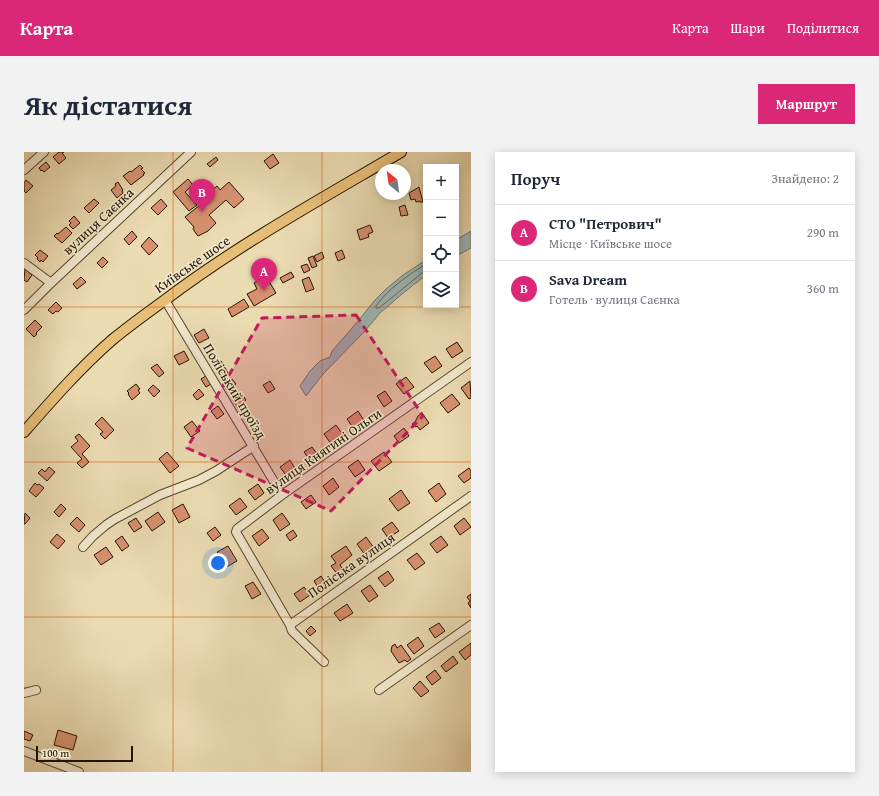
<!DOCTYPE html>
<html lang="uk">
<meta charset="utf-8">
<style>
body{margin:0;font-family:"Gentium Book Plus",serif;background:#f2f2f3;color:#1f2937}
.controls{position:absolute;right:12px;top:12px;display:grid;overflow:hidden;border-radius:0px;box-shadow:0 2px 10px #0003}
.controls button{width:36px;height:36px;display:grid;place-items:center;padding:0;border:0;border-bottom:1px solid #e0e1e3;background:#fff;color:#1f2937;font:20px sans-serif}
.compass{position:absolute;left:351px;top:12px;width:36px;height:36px;border-radius:50%;background:#fff;box-shadow:0 2px 10px #0003;rotate:331deg}
.scale{position:absolute;left:12px;bottom:10px;width:97px;box-sizing:border-box;padding-left:4px;border:2px solid #231302;border-top:0;font-size:11px;line-height:14px;white-space:nowrap;color:#231302;-webkit-text-stroke:3px #f2e8cc;paint-order:stroke}
.you{position:absolute;left:194px;top:411px;width:14px;height:14px;margin:-10px;border:3px solid #fff;border-radius:50%;background:#1a73e8;box-shadow:0 0 0 6px #1a73e833}
.badge{display:grid;place-items:center;width:26px;height:26px;border-radius:50%;background:#db2777;color:#fff;font-size:13px;font-weight:700}
.pin{position:absolute;translate:-50% -33px;filter:drop-shadow(0 1px 2px #0008)}
.pin::after{content:'';position:absolute;top:21px;width:14px;height:12px;background:inherit;clip-path:polygon(0 0,100% 0,50% 100%)}
.list{margin:0;padding:0;list-style:none}
h2{display:flex;justify-content:space-between;align-items:center;height:52px;margin:0;padding:0 16px;font-size:17px}
h2 small{font-size:13px;font-weight:400;color:#747a83}
.list li{display:grid;grid-template-columns:26px 1fr auto;gap:12px;align-items:center;box-sizing:border-box;height:56px;padding:0 16px;border-top:1px solid #e0e1e3}
.list b{display:block;font-size:15px;white-space:nowrap}
.list p{margin:0;font-size:13px;white-space:nowrap;color:#747a83}
.list em{font-size:13px;font-style:normal;color:#747a83}
.icon{flex:none;width:22px;height:22px;fill:none;stroke:currentColor;stroke-width:2;stroke-linecap:round;stroke-linejoin:round}
.map{position:relative;flex:none;width:447px;height:620px;overflow:hidden;border-radius:0px}
header{display:flex;align-items:center;gap:24px;box-sizing:border-box;height:56px;padding:0 20px;background:#db2777;color:#fff}
header strong{font-size:19px}
nav{display:flex;gap:22px;margin-inline-start:auto;font-size:14px}
.intro{display:flex;align-items:center;justify-content:space-between;box-sizing:border-box;height:96px;padding:0 24px}
h1{margin:0;font-size:28px}
.button{padding:10px 18px;border-radius:0px;background:#db2777;color:#fff;font-size:14px;font-weight:700}
main{display:flex;gap:24px;padding:0 24px}
aside{flex:1;background:#fff;border-radius:0px;box-shadow:0 2px 10px #0003}
.map>svg:first-child{display:block}
.water{fill:#9fb8b8;stroke:#6d766f}
.lines{fill:none;stroke-linecap:round;stroke-linejoin:round}
.shore{stroke:#61665d;stroke-width:1}
.building{fill:#d7916f;stroke:#231302}
.minor-casing{stroke:#55452e;stroke-width:10}
.major-casing{stroke:#231302;stroke-width:12}
.minor{stroke:#f2e8cc;stroke-width:8}
.major{stroke:#e6be78;stroke-width:10}
.marked{fill:#c2185b;fill-opacity:0.2;stroke:#c2185b;stroke-width:3;stroke-dasharray:8 5;stroke-linejoin:round}
.grid{fill:none;stroke:#d4520b;stroke-width:1;stroke-opacity:0.55}
.labels{text-anchor:middle;stroke-width:3;stroke-linejoin:round;paint-order:stroke}
.street-label{font-size:14px;fill:#231302;stroke:#f2e8cc}
</style>
<header>
<strong>Карта</strong>
<nav><a>Карта</a><a>Шари</a><a>Поділитися</a></nav>
</header>
<div class="intro"><h1>Як дістатися</h1><a class="button">Маршрут</a></div>
<main>
<div class="map">
<svg width="447" height="620" viewBox="0 0 447 620">
<rect width="100%" height="100%" fill="#ebdbb1"/>
<filter id="stains"><feTurbulence type="fractalNoise" baseFrequency=".005" numOctaves="4"/><feColorMatrix values="0 0 0 0 .2 0 0 0 0 .09 0 0 0 0 .02 0 0 0 .5 -.17"/></filter>
<radialGradient id="worn" r=".72"><stop offset=".6" stop-color="#630" stop-opacity="0"/><stop offset="1" stop-color="#630" stop-opacity=".3"/></radialGradient>
<!-- water -->
<path class="water" d="M447 79V96L432 104V88Z
M402 108V123L378 142 356 161 340 180 300 221 282 244 276 234 286 219 296 209 306 205 308 199 335 168 351 148 362 137 379 123Z"/>
<g class="lines">
<!-- shore -->
<path class="shore" d="M402 112C384 123 364 137 352 154V156H355L398 121 402 120"/>
</g>
<!-- building -->
<path class="building" d="M35 0H40L38 1 42 6 35 12 29 5Z
M249 2 255 11 246 17 240 9Z
M192 5 194 8 186 15 183 12Z
M22 10 26 15 20 20 18 18 17 19 15 16Z
M116 13 119 16 117 17 121 21 119 22 120 23 107 33 99 24 106 19 107 20Z
M164 27 169 33 161 40 173 53 165 59 149 40Z
M2 28 9 34 2 41 0 39V31Z
M94 30 99 38 98 39 99 41 93 46 87 38 92 34 91 32Z
M205 30 220 47 210 56 202 48 185 63 192 71 184 79 174 84 173 83 169 77 170 75 161 65 176 53 174 51 193 34 196 38Z
M402 31V43L399 33Z
M395 35 399 50H396V49L392 50 391 47 387 48 385 41Z
M70 47 75 51 65 61 60 56Z
M137 47 143 54 134 63 127 56Z
M381 53 384 63 377 64 375 55Z
M50 64 56 71 49 77 45 73 47 71 45 69Z
M346 73 349 80 344 82 345 85 336 88 333 78Z
M42 75 48 81 38 91 30 84 33 81 34 82Z
M108 79 113 85 105 93 100 87Z
M125 85 134 94 125 103 117 94Z
M16 98 24 104 19 110 17 108 16 110 13 107 14 106 11 103Z
M318 98 321 106 314 109 311 101Z
M298 100 300 106 293 110 290 104Z
M289 104 293 114 288 116 284 106Z
M79 105 84 110 78 116 73 111Z
M283 112 286 118 280 121 277 114Z
M1 117 8 123 3 130 0 128Z
M267 120 270 125 259 131 256 126Z
M242 124 252 141 230 154 223 142 233 137 230 131Z
M57 125 62 130 53 137 49 132Z
M285 125 290 137 282 140 278 128Z
M220 147 225 155 208 165 204 157Z
M32 150 38 156 34 160 32 159 29 162 24 158Z
M11 168 18 175 12 181 13 182 10 185 2 177Z
M180 177 185 186 175 191 170 183Z
M433 190 439 199 428 206 422 197Z
M160 199 165 208 155 213 150 204Z
M411 204 418 214 408 221 400 211Z
M197 209 204 221 197 226 190 214Z
M133 212 140 221 135 225 127 216Z
M182 224 187 232 182 235 177 227Z
M382 225 390 235 380 242 372 232Z
M208 227 212 232 203 238 200 233Z
M246 229 251 237 244 241 239 233Z
M446 229 447 246 445 247 437 236Z
M112 232 116 237 114 238 116 241 108 248 104 242 105 241 103 239Z
M129 233 136 239 130 245 124 238Z
M175 237 180 243 173 248 169 243Z
M361 239 368 249 360 255 353 244Z
M218 242 222 248 219 251 220 253 214 256 209 248Z
M428 242 436 252 424 261 416 251Z
M194 254 200 262 193 267 187 259Z
M334 259 341 270 330 277 323 267Z
M398 261 405 271 396 278 393 274 391 275 388 272 391 270 394 264Z
M78 265 90 278 81 287 76 282 79 280 71 272Z
M168 269 176 279 167 285 160 275Z
M312 273 320 284 308 293 300 282Z
M380 276 385 284 375 291 370 284Z
M55 282 66 294 58 302 65 310 58 316 53 311 58 307 47 295 54 289 51 285Z
M288 295 295 305 287 310 280 300Z
M143 300 155 314 146 321 135 307Z
M360 300 368 310 355 319 347 309Z
M266 308 273 320 264 326 256 315Z
M334 308 341 318 331 325 324 315Z
M25 315 31 320 23 329 14 321 18 317 21 320Z
M445 316 447 319V326L440 331 434 324Z
M309 326 315 335 305 343 299 334Z
M11 331 13 333 15 332 20 336 12 345 5 339Z
M415 331 422 342 412 350 404 339Z
M234 332 240 341 231 348 224 339Z
M377 338 386 351 374 359 365 347Z
M287 343 292 350 282 357 277 350Z
M216 346 223 355 212 363 205 354Z
M37 352 42 357 35 365 30 360Z
M159 352 166 365 155 371 148 358Z
M134 360 141 370 128 379 121 369Z
M1 361 6 366 1 372H0Z
M258 361 266 372 256 379 249 368Z
M53 365 61 373 55 380 46 372Z
M112 366 118 375 110 380 104 371Z
M440 366 447 375 436 383 430 374Z
M368 370 375 379 364 386 358 377Z
M191 375 197 383 189 389 183 381Z
M238 377 245 386 235 394 228 384Z
M269 378 273 384 266 389 262 383Z
M33 382 41 389 34 397 26 390Z
M98 384 105 394 98 399 91 389Z
M417 384 424 393 413 401 406 392Z
M342 385 350 396 341 403 333 392Z
M204 394 213 409 199 417 191 403 194 401 193 400Z
M322 394 328 403 316 413 320 419 314 423 307 414 312 411 307 404Z
M82 395 89 405 77 413 70 403Z
M393 401 401 411 391 418 383 408Z
M364 419 370 428 361 435 354 426Z
M297 424 302 432 295 437 290 429Z
M229 430 237 442 228 447 221 434Z
M346 433 354 444 345 450 337 439Z
M280 435 286 443 276 450 270 442Z
M447 442V456L444 451 446 449 443 445Z
M323 452 329 461 316 469 310 461Z
M415 471 421 479 411 486 405 477Z
M287 474 292 479 286 484 282 479Z
M394 485 400 494 390 502 383 493Z
M447 491V503L441 508 435 500Z
M371 492 373 496 377 493 387 507 383 510 381 508 375 511 367 499 368 494Z
M429 504 434 511 422 520 417 514Z
M411 518 417 526 408 533 402 525Z
M396 529 405 539 397 545 389 536Z
M34 578 53 584 49 598 30 593Z
M0 579 9 583 6 589 0 587Z"/>
<g class="lines">
<!-- minor casing -->
<g class="minor-casing">
<path id="minor" d="M0 18 20 0
M0 111 27 131
M141 148 258 343
M0 158 27 131 167 0
M59 395 69 384 82 373 91 367 136 343 175 328 192 319 230 294
M266 473 447 344
M300 510 268 479 266 473 212 380 213 377 258 343 447 210
M355 538 447 473
M0 541 12 538
M0 599 55 620"/>
</g>
<!-- major casing -->
<g class="major-casing">
<path id="major" d="M0 280C28 248 56 216 88 188 105 174 123 161 141 148 215 92 297 47 377 0"/>
</g>
<!-- minor -->
<use href="#minor" class="minor"/>
<!-- major -->
<use href="#major" class="major"/>
</g>
<!-- marked area -->
<path class="marked" d="M332 163 399 264 307 359 163 296 238 166Z"/>
<!-- grid -->
<path class="grid" d="M149 0V620M298 0V620M0 155H447M0 310H447M0 465H447"/>
<g class="labels">
<!-- street labels -->
<g class="street-label">
<text transform="translate(74 69) rotate(-43)" y="5">вулиця Саєнка</text>
<text transform="translate(168 112) rotate(-35)" y="5">Київське шосе</text>
<text transform="translate(211 239) rotate(59)" y="5">Поліський проїзд</text>
<text transform="translate(299 299) rotate(-35)" y="5">вулиця Княгині Ольги</text>
<text transform="translate(327 413) rotate(-35)" y="5">Поліська вулиця</text>
</g>
</g>
<rect width="100%" height="100%" filter="url(#stains)"/>
<rect width="100%" height="100%" fill="url(#worn)"/>
</svg>
<div class="controls">
<button>+</button>
<button>−</button>
<button><svg class="icon" aria-label="locate" viewBox="0 0 24 24"><circle cx="12" cy="12" r="6"/><path d="M12 2v4M12 18v4M2 12h4M18 12h4"/></svg></button>
<button><svg class="icon" aria-label="layers" viewBox="0 0 24 24"><path d="M12 4l9 5-9 5-9-5zM3 14l9 5 9-5"/></svg></button>
</div>
<svg class="compass" viewBox="-18 -18 36 36"><path d="M0-13l5 13h-10z" fill="#e53935"/><path d="M0 13l5-13h-10z" fill="#747a83"/></svg>
<div class="scale">100 m</div>
<div class="you"></div>
<div class="pin badge" style="left:240px;top:139px">A</div>
<div class="pin badge" style="left:178px;top:60px">B</div>
</div>
<aside>
<h2>Поруч<small>Знайдено: 2</small></h2>
<ul class="list">
<li><span class="badge">A</span><div><b>СТО &quot;Петрович&quot;</b><p>Місце · Київське шосе</p></div><em>290 m</em></li>
<li><span class="badge">B</span><div><b>Sava Dream</b><p>Готель · вулиця Саєнка</p></div><em>360 m</em></li>
</ul>
</aside>
</main>
